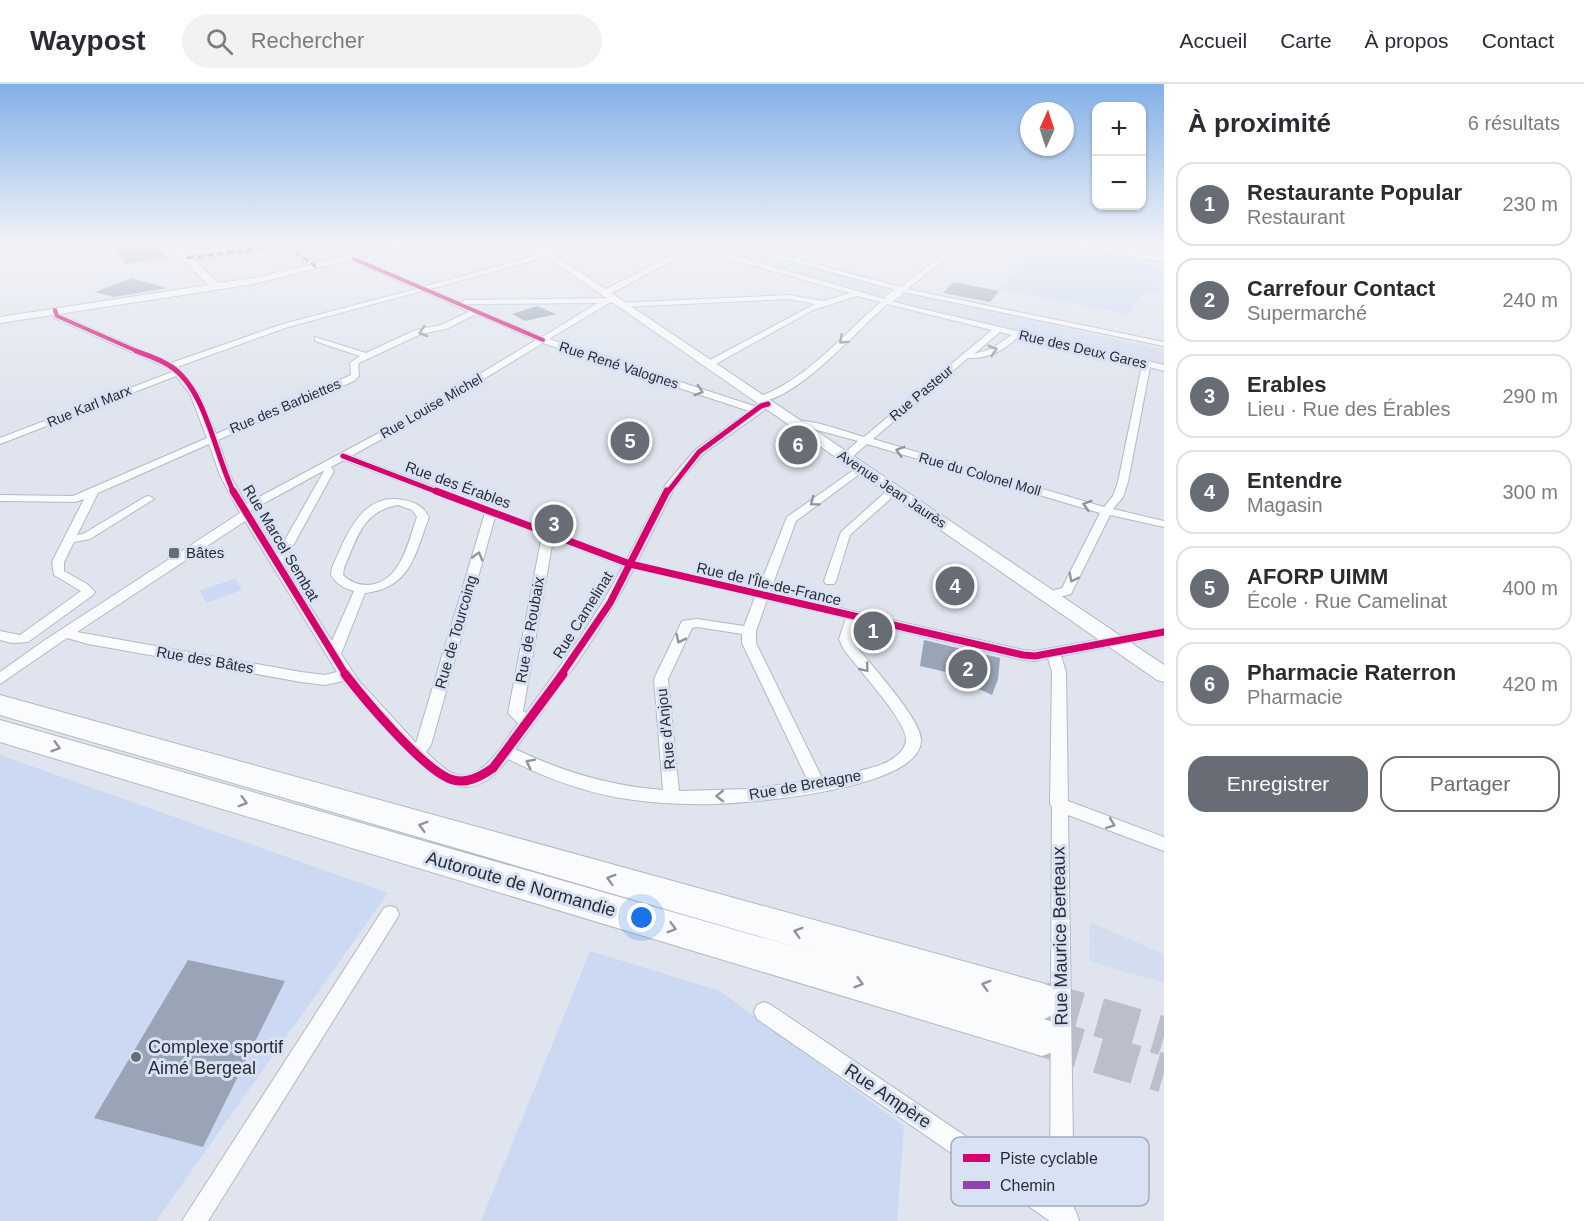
<!DOCTYPE html>
<html lang="fr">
<meta charset="utf-8">
<style>
body{margin:0;font-family:Helvetica,sans-serif;background:#f2f2f3;color:#2b2b33}
.controls{position:absolute;right:18px;top:18px;display:grid;overflow:hidden;border-radius:12px;box-shadow:0 2px 4px #0004}
.controls button{width:54px;height:54px;display:grid;place-items:center;padding:0;border:0;border-bottom:2px solid #e1e1e2;background:#fff;color:#2b2b33;font:30px sans-serif}
.compass{position:absolute;left:1020px;top:18px;width:54px;height:54px;border-radius:50%;background:#fff;box-shadow:0 2px 4px #0004;rotate:3deg}
.you{position:absolute;left:642px;top:834px;width:21px;height:21px;margin:-15px;border:4px solid #fff;border-radius:50%;background:#1a73e8;box-shadow:0 0 0 9px #1a73e833}
.badge{display:grid;place-items:center;width:39px;height:39px;border-radius:50%;background:#686c74;color:#fff;font-size:20px;font-weight:700}
.pin{position:absolute;translate:-50% -50%;border:3px solid #fff;box-shadow:0 2px 6px #0006}
.list{margin:0;padding:0;list-style:none}
h2{display:flex;justify-content:space-between;align-items:center;height:78px;margin:0;padding:0 24px;font-size:26px}
h2 small{font-size:20px;font-weight:400;color:#7c7c81}
.list li{display:grid;grid-template-columns:39px 1fr auto;gap:18px;align-items:center;box-sizing:border-box;height:84px;margin:0 12px 12px;padding:0 12px;border:2px solid #e1e1e2;border-radius:18px}
.list b{display:block;font-size:22px;white-space:nowrap}
.list p{margin:0;font-size:20px;white-space:nowrap;color:#7c7c81}
.list em{font-size:20px;font-style:normal;color:#7c7c81}
.actions{display:flex;gap:12px;padding:18px 24px}
.actions a{flex:1;padding:14px 0;border:2px solid #686c74;border-radius:18px;text-align:center;font-size:21px;color:#686c74}
.actions .main{background:#686c74;color:#fff}
.icon{flex:none;width:33px;height:33px;fill:none;stroke:currentColor;stroke-width:2;stroke-linecap:round;stroke-linejoin:round}
.map{position:relative;flex:none;width:1164px;height:1137px;overflow:hidden}
header{display:flex;align-items:center;gap:36px;box-sizing:border-box;height:84px;padding:0 30px;background:#fff;border-bottom:2px solid #e1e1e2}
header strong{font-size:28px}
nav{display:flex;gap:33px;margin-inline-start:auto;font-size:21px}
.search{width:420px;height:54px;background:#f2f2f3;display:flex;align-items:center;gap:15px;box-sizing:border-box;padding:0 21px;border-radius:33px;color:#7c7c81;font-size:22px}
main{display:flex}
aside{flex:1;background:#fff}
.map>svg:first-child{display:block}
.built{fill:#d4ddef}
.green{fill:#ccd9f2}
.building{fill:#9aa4b7}
.lines{fill:none;stroke-linecap:round;stroke-linejoin:round}
.highway-tunnel{stroke:#babfc9;stroke-width:39;stroke-dasharray:39 20;stroke-linecap:butt}
.street-casing{stroke:#b4b9c0;stroke-width:2}
.secondary-casing{stroke:#b4b9c0;stroke-width:2}
.highway-casing{stroke:#b4b9c0;stroke-width:2}
.street{fill:#fafbfc;fill-rule:evenodd}
.secondary{fill:#fafbfc;fill-rule:evenodd}
.highway{fill:#fafbfc;fill-rule:evenodd}
.rail{stroke:#d3d5d8;stroke-width:2;stroke-dasharray:1.5 3;stroke-linecap:butt}
.street-bridge-casing{stroke:#b4b9c0;stroke-width:9;stroke-linecap:butt}
.street-bridge{stroke:#fafbfc;stroke-width:8}
.quiet{stroke:#8e44ad;stroke-width:3;stroke-dasharray:7 3;stroke-linecap:butt}
.cycleway-far3-casing{stroke:#d9e2f4;stroke-width:6}
.cycleway-far2-casing{stroke:#d9e2f4;stroke-width:8}
.cycleway-far1-casing{stroke:#d9e2f4;stroke-width:10}
.cycleway-casing{stroke:#d9e2f4;stroke-width:13}
.cycleway-far3{stroke:#d6006c;stroke-width:4}
.cycleway-far2{stroke:#d6006c;stroke-width:5}
.cycleway-far1{stroke:#d6006c;stroke-width:7}
.cycleway{stroke:#d6006c;stroke-width:9}
.oneway{stroke:#919498}
.poi-dot{fill:#686c74;stroke:#d9e2f4;stroke-width:2}
.labels{text-anchor:middle;stroke-width:6;stroke-linejoin:round;paint-order:stroke}
.far-street-label{font-size:14px;fill:#282c33;stroke:#d9e2f4}
.street-label{font-size:15px;fill:#282c33;stroke:#d9e2f4}
.poi-label{font-size:15px;fill:#282c33;stroke:#d9e2f4;text-anchor:start}
.near-street-label{font-size:18px;fill:#282c33;stroke:#d9e2f4}
.near-poi-label{font-size:18px;fill:#282c33;stroke:#d9e2f4;text-anchor:start}
.key{fill:#d9e2f4;stroke:#a4abba;stroke-width:1.5}
.key-label{font-size:16px;fill:#282c33}
</style>
<header>
<strong>Waypost</strong>
<div class="search"><svg class="icon" aria-label="search" viewBox="0 0 24 24"><circle cx="10" cy="10" r="6"/><path d="M15 15l6 6"/></svg>Rechercher</div>
<nav><a>Accueil</a><a>Carte</a><a>À propos</a><a>Contact</a></nav>
</header>
<main>
<div class="map">
<svg width="1164" height="1137" viewBox="0 0 1164 1137">
<rect width="100%" height="100%" fill="#dfe4ee"/>
<!-- built -->
<path class="built" d="M684 159H718L890 205 1164 266V281L874 213Z
M1090 838 1164 870V899L1089 877Z"/>
<!-- green -->
<path class="green" d="M1039 159 1076 164 1082 171 1134 174C1142 183 1156 178 1164 186V199L1154 200 1162 209 1141 210 1129 230 998 205Z
M235 495 242 506 206 519 200 506Z
M0 671 388 809 156 1137H0Z
M590 867 720 907 904 1042 897 1137H481Z"/>
<!-- building -->
<path class="building" d="M110 159H154L166 173 126 180Z
M132 194 167 204 114 213 95 208Z
M953 198 999 207 990 218 943 209Z
M537 222 556 230 525 237 512 230Z
M924 556 1000 574 998 595 992 611 958 595 959 591 920 582Z
M188 876 285 897 203 1063 94 1034Z"/>
<g class="lines">
<!-- highway-tunnel -->
<path class="highway-tunnel" d="M1042 917 1164 952
M1042 953 1164 989"/>
<!-- street casing -->
<g class="street-casing">
<path id="street" d="M306 159 293 162 318 182V184H314L286 163 187 176 184 174 282 159Z
M571 159H580L532 177 430 205 462 219 465 216 617 214V218L609 219 549 255 754 322 768 317 773 320 703 370 675 403 637 478 758 506 787 433 861 381 865 382V386L796 437 770 508 1023 566 1035 567 1164 544V552L1061 572 1066 588 1068 717 1164 753V767L1068 731 1074 1125 1076 1127 1079 1137H1050L757 935 754 928 757 921 764 918 771 921 1050 1109 1052 723 1050 720 1052 588 1048 574 1035 577 1023 576 858 537 853 555 856 562C870 580 920 634 921 655 924 705 751 719 715 720 683 721 651 719 620 714 580 707 544 693 508 675 467 731 430 692 395 656 377 637 359 617 343 597L325 601 301 598 88 560 67 554 0 600V588L42 558 240 429 220 391 209 360 98 409 77 451 83 450 145 413 149 412 154 415 90 455 74 458 64 478V487L87 500 95 508 93 511 28 558 12 559 0 556V547L20 551 81 507 54 491 52 478 84 415 75 418 0 417V411L73 412 207 354 190 310 176 292 0 360V354L172 288 168 284 54 234 52 224H58L60 231 171 279 283 240 416 205 349 175V173H353L423 203 527 174ZM422 207 469 228 441 241 416 246 366 269 315 253V257L360 272 350 279 351 291 216 350 199 310 177 283 288 243ZM598 219 542 253 464 220H465ZM476 230 536 256 405 335 246 420 230 391 218 356 354 297 359 292 358 280 361 278 421 250 446 245ZM543 259 749 327 695 366 666 400 627 475 351 372 411 339ZM344 376 485 429 416 659 359 597 341 570 365 509C411 504 415 470 429 433 423 422 415 418 403 416 361 407 345 455 332 484L331 491C337 500 343 504 354 507L332 557 283 480 334 387 331 383ZM323 387H324L277 470 250 427ZM398 421 412 426 417 433C408 458 401 499 368 501 358 501 350 498 343 491L344 484C357 455 362 427 398 421ZM495 433 542 451 508 629 518 639C504 657 482 702 452 689 442 684 434 675 426 668L431 661ZM245 437 337 588 325 591 301 588 77 548ZM553 455 623 482C596 534 561 581 526 629L523 627ZM634 484 755 513 744 542 697 535 682 537 654 595 663 706C610 702 563 688 515 665 558 606 601 549 634 484ZM767 516 846 534 839 555 843 564C856 583 906 636 906 655 906 669 888 679 877 682 859 688 840 691 822 694L756 559V547ZM697 543 742 550V559L808 697 749 705 679 707 668 595 692 544Z
M650 159H668L710 165 885 215 892 213 891 217 914 223 1164 281V287L1150 283 1128 398 1123 413 1113 425 1164 437V443L1110 431 1071 510 1049 516 1045 515 1043 512 1045 509 1062 504 1100 429 867 360 850 375H842V371L858 357 791 339C803 331 849 349 864 353L992 246 887 220C861 243 793 320 758 317V313C808 295 841 252 881 218L857 212 813 226 712 282H706V278L815 220 788 215 621 223H618V219L788 211 824 217 850 209 709 169 692 166 608 211H602V207L684 165ZM1000 248 1012 251 991 265 974 270ZM1019 252 1142 281 1118 398 1113 412 1104 423 873 355 968 274C988 275 1005 266 1019 252Z
M726 159H737L794 175 817 159H824L800 176 900 203 960 159H967L907 205 1164 258V262L903 208 898 210 894 208 896 206Z
M1141 159H1150L1158 164 1153 165Z
M894 403 899 406 898 408 850 451 836 497 834 500H826L824 497 841 448 890 404Z
M390 822 396 824 399 830 396 836 208 1137H182L384 824Z"/>
</g>
<!-- secondary casing -->
<g class="secondary-casing">
<path id="secondary" d="M167 159H176L218 199 254 194 400 159H416L254 200 0 239V233L208 201Z
M527 159H537L1164 581V598L1157 596Z
M1051 159H1075L1164 172V178Z"/>
</g>
<!-- highway casing -->
<g class="highway-casing">
<path id="highway" d="M0 611 1042 899 1055 904 1061 917 1055 930 1044 935 1056 939 1061 953 1056 967 1042 972 0 658V636L823 871 0 631Z"/>
</g>
<!-- street -->
<use href="#street" class="street"/>
<!-- secondary -->
<use href="#secondary" class="secondary"/>
<!-- highway -->
<use href="#highway" class="highway"/>
<!-- rail -->
<path class="rail" d="M687 159 1001 242 1164 279
M1082 253 1164 270"/>
<!-- street-bridge casing -->
<g class="street-bridge-casing">
<path id="street-bridge" d="M889 215 897 209"/>
</g>
<!-- street-bridge -->
<use href="#street-bridge" class="street-bridge"/>
<!-- quiet -->
<path class="quiet" d="M404 159 407 160
M287 161 316 183
M187 174 303 159"/>
<!-- cycleway-far3 casing -->
<g class="cycleway-far3-casing">
<path id="cycleway-far3" d="M354 175 543 256
M55 226 57 232 139 268"/>
</g>
<!-- cycleway-far2 casing -->
<g class="cycleway-far2-casing">
<path id="cycleway-far2" d="M136 267C147 271 160 275 170 282 206 304 215 372 234 409
M343 372 440 409
M667 409 699 368 761 322 768 320"/>
</g>
<!-- cycleway-far1 casing -->
<g class="cycleway-far1-casing">
<path id="cycleway-far1" d="M233 407 346 591
M436 407 630 480 1023 571 1035 572 1164 548
M561 591 610 519 667 407"/>
</g>
<!-- cycleway casing -->
<g class="cycleway-casing">
<path id="cycleway" d="M345 590C364 615 422 684 450 695 465 701 480 693 493 684L563 590"/>
</g>
<!-- cycleway-far3 -->
<use href="#cycleway-far3" class="cycleway-far3"/>
<!-- cycleway-far2 -->
<use href="#cycleway-far2" class="cycleway-far2"/>
<!-- cycleway-far1 -->
<use href="#cycleway-far1" class="cycleway-far1"/>
<!-- cycleway -->
<use href="#cycleway" class="cycleway"/>
</g>
<!-- one-way arrows -->
<defs><path id="oneway-chevron" d="M-2-3.5L2.5 0L-2 3.5" fill="none" stroke-width="1.6" stroke-linecap="round" stroke-linejoin="round" transform="scale(1.5)"/></defs>
<g class="oneway">
<use href="#oneway-chevron" transform="translate(423 248) rotate(163)"/>
<use href="#oneway-chevron" transform="translate(843 256) rotate(138)"/>
<use href="#oneway-chevron" transform="translate(993 266) rotate(-17)"/>
<use href="#oneway-chevron" transform="translate(699 307) rotate(18)"/>
<use href="#oneway-chevron" transform="translate(900 367) rotate(-164)"/>
<use href="#oneway-chevron" transform="translate(814 418) rotate(143)"/>
<use href="#oneway-chevron" transform="translate(1087 421) rotate(-164)"/>
<use href="#oneway-chevron" transform="translate(478 472) rotate(-74)"/>
<use href="#oneway-chevron" transform="translate(1073 494) rotate(117)"/>
<use href="#oneway-chevron" transform="translate(680 555) rotate(116)"/>
<use href="#oneway-chevron" transform="translate(865 584) rotate(51)"/>
<use href="#oneway-chevron" transform="translate(56 663) rotate(16)"/>
<use href="#oneway-chevron" transform="translate(530 679) rotate(-153)"/>
<use href="#oneway-chevron" transform="translate(720 712) rotate(179)"/>
<use href="#oneway-chevron" transform="translate(243 718) rotate(16)"/>
<use href="#oneway-chevron" transform="translate(1111 740) rotate(21)"/>
<use href="#oneway-chevron" transform="translate(423 742) rotate(-164)"/>
<use href="#oneway-chevron" transform="translate(611 795) rotate(-164)"/>
<use href="#oneway-chevron" transform="translate(672 844) rotate(16)"/>
<use href="#oneway-chevron" transform="translate(798 848) rotate(-164)"/>
<use href="#oneway-chevron" transform="translate(859 899) rotate(16)"/>
<use href="#oneway-chevron" transform="translate(986 901) rotate(-164)"/>
</g>
<!-- sky -->
<linearGradient id="sky" x2="0" y2="1"><stop stop-color="#83b0e8"/><stop offset="0.5" stop-color="#f1f3f7"/><stop offset="1" stop-color="#f1f3f7" stop-opacity="0"/></linearGradient>
<rect width="1164" height="318" fill="url(#sky)"/>
<!-- markers -->
<g class="poi-dot">
<rect x="168" y="463" width="12" height="12" rx="3"/>
<circle cx="136" cy="973" r="6"/>
</g>
<g class="labels">
<!-- far-street labels -->
<g class="far-street-label">
<text transform="translate(1083 265) rotate(13)" y="5">Rue des Deux Gares</text>
<text transform="translate(619 281) rotate(18)" y="5">Rue René Valognes</text>
<text transform="translate(921 309) rotate(-40)" y="5">Rue Pasteur</text>
<text transform="translate(89 322) rotate(-22)" y="5">Rue Karl Marx</text>
<text transform="translate(285 322) rotate(-23)" y="5">Rue des Barbiettes</text>
<text transform="translate(431 322) rotate(-30)" y="5">Rue Louise Michel</text>
<text transform="translate(980 390) rotate(16)" y="5">Rue du Colonel Moll</text>
<text transform="translate(892 405) rotate(34)" y="5">Avenue Jean Jaurès</text>
</g>
<!-- street labels -->
<g class="street-label">
<text transform="translate(458 401) rotate(20)" y="5">Rue des Érables</text>
<text transform="translate(281 459) rotate(59)" y="5">Rue Marcel Sembat</text>
<text transform="translate(769 500) rotate(13)" y="5">Rue de l'Île-de-France</text>
<text transform="translate(583 531) rotate(-58)" y="5">Rue Camelinat</text>
<text transform="translate(530 546) rotate(-80)" y="5">Rue de Roubaix</text>
<text transform="translate(456 548) rotate(-74)" y="5">Rue de Tourcoing</text>
<text transform="translate(205 576) rotate(10)" y="5">Rue des Bâtes</text>
<text transform="translate(666 645) rotate(-96)" y="5">Rue d'Anjou</text>
<text transform="translate(805 701) rotate(-10)" y="5">Rue de Bretagne</text>
</g>
<!-- poi labels -->
<g class="poi-label">
<text x="186" y="474">Bâtes</text>
</g>
<!-- near-street labels -->
<g class="near-street-label">
<text transform="translate(521 800) rotate(16)" y="6">Autoroute de Normandie</text>
<text transform="translate(1060 852) rotate(-91)" y="6">Rue Maurice Berteaux</text>
<text transform="translate(888 1012) rotate(34)" y="6">Rue Ampère</text>
</g>
<!-- near-poi labels -->
<g class="near-poi-label">
<text x="148" y="969">Complexe sportif<tspan x="148" dy="21">Aimé Bergeal</tspan></text>
</g>
</g>
<!-- legend -->
<rect x="951" y="1053" width="198" height="69" rx="9" class="key"/>
<rect x="963" y="1070" width="27" height="8" fill="#d6006c"/>
<rect x="963" y="1097" width="27" height="8" fill="#8e44ad"/>
<g class="key-label">
<text x="1000" y="1080">Piste cyclable</text>
<text x="1000" y="1107">Chemin</text>
</g>
</svg>
<div class="controls">
<button>+</button>
<button>−</button>
</div>
<svg class="compass" viewBox="-18 -18 36 36"><path d="M0-13l5 13h-10z" fill="#e53935"/><path d="M0 13l5-13h-10z" fill="#7c7c81"/></svg>
<div class="you"></div>
<div class="pin badge" style="left:873px;top:547px">1</div>
<div class="pin badge" style="left:968px;top:585px">2</div>
<div class="pin badge" style="left:554px;top:440px">3</div>
<div class="pin badge" style="left:955px;top:502px">4</div>
<div class="pin badge" style="left:630px;top:357px">5</div>
<div class="pin badge" style="left:798px;top:361px">6</div>
</div>
<aside>
<h2>À proximité<small>6 résultats</small></h2>
<ul class="list">
<li><span class="badge">1</span><div><b>Restaurante Popular</b><p>Restaurant</p></div><em>230 m</em></li>
<li><span class="badge">2</span><div><b>Carrefour Contact</b><p>Supermarché</p></div><em>240 m</em></li>
<li><span class="badge">3</span><div><b>Erables</b><p>Lieu · Rue des Érables</p></div><em>290 m</em></li>
<li><span class="badge">4</span><div><b>Entendre</b><p>Magasin</p></div><em>300 m</em></li>
<li><span class="badge">5</span><div><b>AFORP UIMM</b><p>École · Rue Camelinat</p></div><em>400 m</em></li>
<li><span class="badge">6</span><div><b>Pharmacie Raterron</b><p>Pharmacie</p></div><em>420 m</em></li>
</ul>
<div class="actions"><a class="main">Enregistrer</a><a>Partager</a></div>
</aside>
</main>
